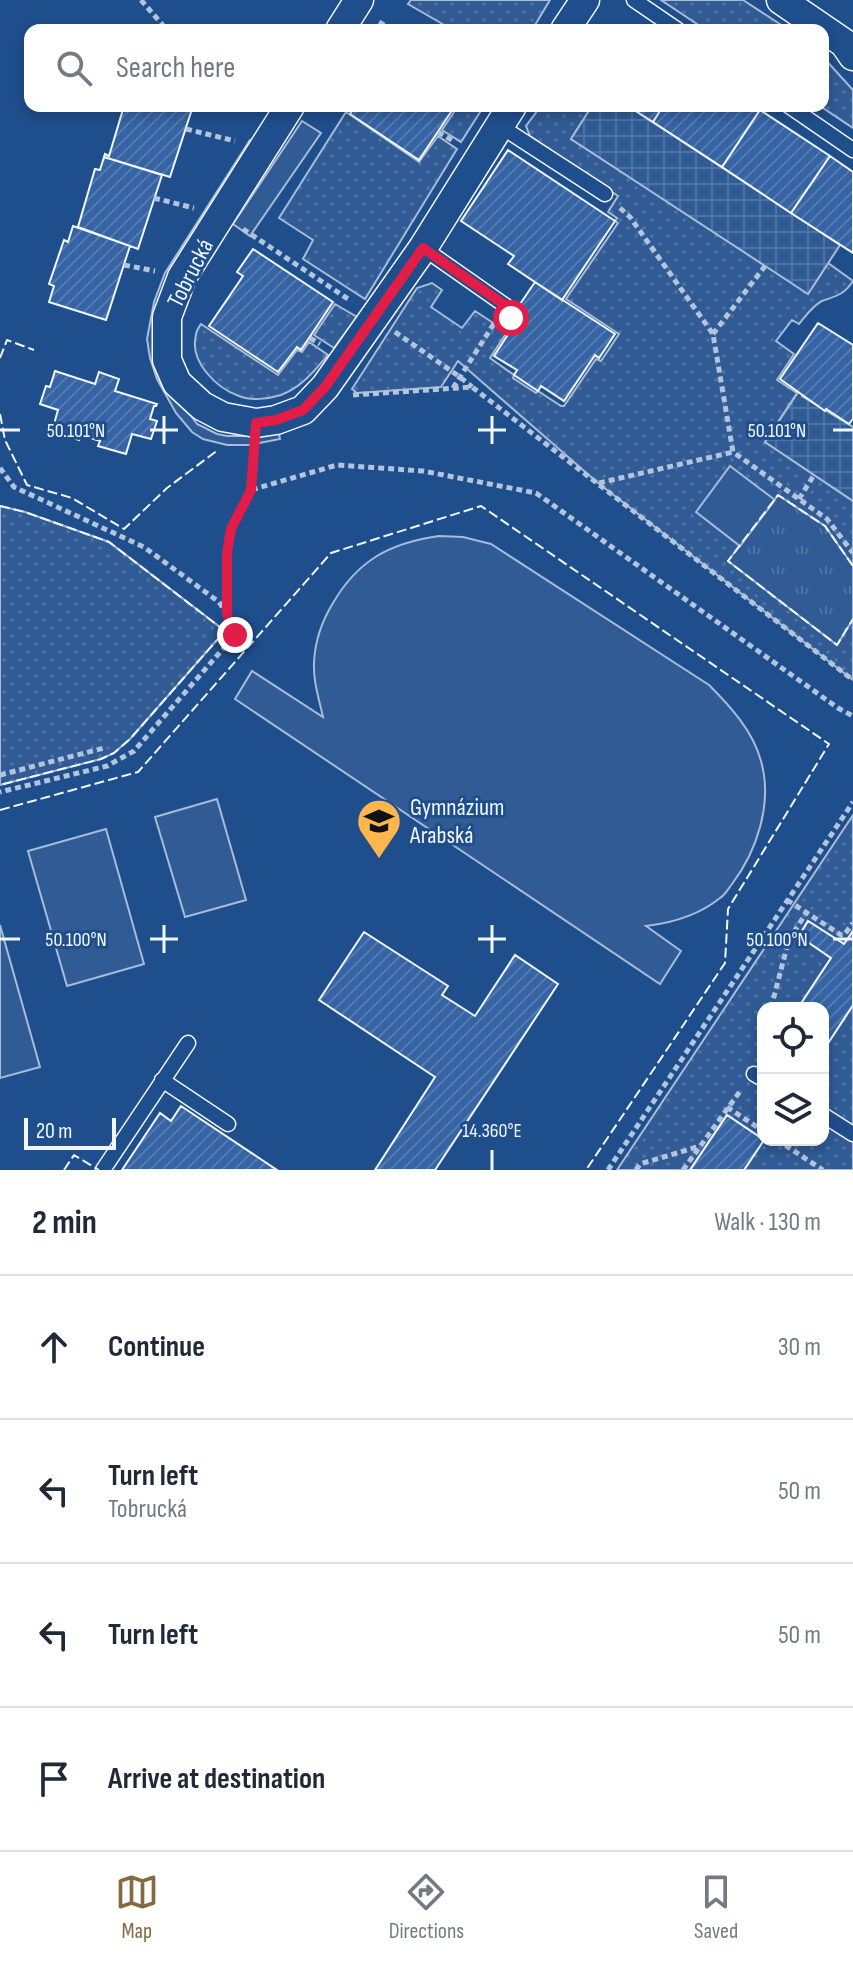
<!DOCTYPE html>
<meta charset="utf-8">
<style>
body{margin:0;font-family:"Sofia Sans Condensed",sans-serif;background:#f6f6f7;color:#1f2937}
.controls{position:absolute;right:24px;bottom:24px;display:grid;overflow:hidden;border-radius:16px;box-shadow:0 4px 12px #0003}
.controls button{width:72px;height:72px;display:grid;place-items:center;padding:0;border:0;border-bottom:2px solid #e0e1e3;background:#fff;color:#1f2937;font:40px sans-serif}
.scale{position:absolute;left:24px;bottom:20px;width:92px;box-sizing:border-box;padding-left:8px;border:4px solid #f2f6ff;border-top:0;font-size:22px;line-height:28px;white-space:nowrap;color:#f2f6ff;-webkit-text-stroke:6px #1f4e8c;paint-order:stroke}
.stop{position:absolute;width:24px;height:24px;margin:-18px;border:6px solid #e11d48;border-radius:50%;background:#fff}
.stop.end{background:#e11d48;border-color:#fff;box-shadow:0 2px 8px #0008}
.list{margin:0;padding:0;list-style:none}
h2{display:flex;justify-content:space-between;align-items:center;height:104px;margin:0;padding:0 32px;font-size:34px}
h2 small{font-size:26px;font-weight:400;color:#747a83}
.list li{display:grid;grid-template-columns:52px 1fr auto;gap:24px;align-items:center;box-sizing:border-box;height:144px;padding:0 32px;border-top:2px solid #e0e1e3}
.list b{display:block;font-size:30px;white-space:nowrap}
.list p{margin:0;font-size:26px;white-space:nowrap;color:#747a83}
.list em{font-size:26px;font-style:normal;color:#747a83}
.icon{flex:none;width:44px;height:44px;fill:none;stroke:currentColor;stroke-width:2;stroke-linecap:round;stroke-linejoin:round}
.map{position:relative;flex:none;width:853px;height:1170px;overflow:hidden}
.search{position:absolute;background:#fff;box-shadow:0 4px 12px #0003;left:24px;right:24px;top:24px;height:88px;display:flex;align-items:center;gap:20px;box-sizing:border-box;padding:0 28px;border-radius:16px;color:#747a83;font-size:30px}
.sheet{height:680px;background:#fff}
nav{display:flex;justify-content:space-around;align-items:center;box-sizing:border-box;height:112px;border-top:2px solid #e0e1e3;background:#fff;font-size:22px;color:#747a83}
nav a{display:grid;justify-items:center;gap:4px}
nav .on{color:#846941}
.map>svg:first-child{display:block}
.grass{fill:url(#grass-dots);stroke:#a8bbd7;stroke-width:2}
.park{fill:url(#park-tufts);stroke:#a8bbd7;stroke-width:2}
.pitch{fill:#305b95;stroke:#a8bbd7;stroke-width:2}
.plaza{fill:url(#plaza-grid);stroke:#a8bbd7;stroke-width:2}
.building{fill:url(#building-hatch);stroke:#f2f6ff;stroke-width:2}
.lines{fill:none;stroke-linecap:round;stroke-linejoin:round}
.lane-casing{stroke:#f2f6ff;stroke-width:17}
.street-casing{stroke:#f2f6ff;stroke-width:31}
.path{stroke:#b3c4dc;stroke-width:5;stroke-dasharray:6 4;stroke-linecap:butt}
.lane{stroke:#1f4e8c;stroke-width:14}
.street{stroke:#1f4e8c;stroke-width:28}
.fence{stroke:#f2f6ff;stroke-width:2;stroke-dasharray:10 4;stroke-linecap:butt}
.route{stroke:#e11d48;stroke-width:10}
.ticks{fill:none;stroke:#f2f6ff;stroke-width:3}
.labels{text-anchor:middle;stroke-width:6;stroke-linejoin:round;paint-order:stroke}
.street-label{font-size:24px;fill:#f2f6ff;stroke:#1f4e8c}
.poi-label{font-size:24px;fill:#f2f6ff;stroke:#1f4e8c;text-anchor:start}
.ticks-label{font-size:20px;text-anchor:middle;fill:#f2f6ff;stroke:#1f4e8c;stroke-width:6;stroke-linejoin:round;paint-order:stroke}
</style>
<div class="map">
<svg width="853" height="1170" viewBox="0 0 853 1170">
<defs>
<pattern id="grass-dots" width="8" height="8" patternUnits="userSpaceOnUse" patternTransform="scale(2)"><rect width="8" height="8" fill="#305b95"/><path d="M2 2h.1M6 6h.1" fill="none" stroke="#4e73a5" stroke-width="1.8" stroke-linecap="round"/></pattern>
<pattern id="park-tufts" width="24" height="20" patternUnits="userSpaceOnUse" patternTransform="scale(2)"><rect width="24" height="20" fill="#305b95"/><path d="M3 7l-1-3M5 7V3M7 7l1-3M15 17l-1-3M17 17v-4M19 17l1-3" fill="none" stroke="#4e73a5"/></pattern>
<pattern id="plaza-grid" width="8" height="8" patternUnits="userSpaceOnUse" patternTransform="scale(2)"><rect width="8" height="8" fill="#305b95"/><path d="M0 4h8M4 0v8" fill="none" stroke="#4e73a5"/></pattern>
<pattern id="building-hatch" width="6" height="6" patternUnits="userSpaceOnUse" patternTransform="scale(2)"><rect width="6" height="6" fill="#3563a3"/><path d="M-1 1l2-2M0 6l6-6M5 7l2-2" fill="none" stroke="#537ab1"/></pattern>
</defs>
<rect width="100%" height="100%" fill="#1f4e8c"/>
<!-- grass -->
<path class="grass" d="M411 0H550L532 30H453L408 4Z
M661 0H743L789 30H706Z
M823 57 853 90V128L820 106H823Z
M458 106H481L482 109 461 142 442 130Z
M541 106H592L571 139 808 293 828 263 853 281C844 295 836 296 822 301 813 305 805 317 799 324L792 320 776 341 794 354 777 380 797 393 765 442 853 501V680L598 483 458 361 441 387 357 393 352 389 417 288 432 283 442 290 431 307 462 328 475 311 507 332 490 358 514 375 513 378 536 393 538 391 561 406H564L596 359 601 361 619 334 566 299 618 223 615 221 617 218 608 212 618 196 530 136 526 126Z
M346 112 419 162 438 136 457 149 365 299 303 259 313 240 279 218Z
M335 304 357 317 334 348 314 335Z
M201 324 278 375 297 350 302 352 309 342 328 355C314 371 302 387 281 395 268 399 251 401 239 396 216 388 189 361 196 335 196 331 199 327 201 324Z
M0 506 25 512 109 542 225 631 130 739 114 753 101 759 0 785Z
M853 815V931L844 944 808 921 799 936 831 958 798 1008H763V1139L727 1115 690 1170H617Z
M853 1005V1170H744L764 1140H823V1051Z"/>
<!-- park -->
<path class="park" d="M778 495 825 526 853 566V619L837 645 728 561Z"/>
<!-- pitch -->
<path class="pitch" d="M302 121 321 133 250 236 233 224Z
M250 140 257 145 175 273 180 400 197 424 217 434 227 436H250L278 429 280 439 249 445H227L203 439 192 432 176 413 157 379 150 358 147 339 154 302 165 273Z
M730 466 775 500 740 546 696 512Z
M439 536 463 537 491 544 709 685C730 706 753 731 761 761 773 803 757 851 732 884 728 889 725 895 720 898 699 915 672 923 646 926L681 951 660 984 235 699 252 671 323 717C319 699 313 681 314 662 315 641 322 621 333 603 358 560 390 543 439 536Z
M217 799 246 900 185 917 155 817Z
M106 829 144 964 67 986 28 851Z
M0 925 40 1067 0 1078Z"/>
<!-- plaza -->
<path class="plaza" d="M592 106H628L840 245 808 294 571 139Z
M799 391 803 394 802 396 853 427V501L765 442Z"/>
<!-- building -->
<path class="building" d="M124 106H193L170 177 104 157 105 154 109 156Z
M355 106H455L419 160 350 114Z
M628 106H663L653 122Z
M663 106H754L760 110 722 167 653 122Z
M760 110 830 156 791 213 722 167Z
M508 150 615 221 562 300 508 264 514 256 461 221Z
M830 156 853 172V253L791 213Z
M104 157 162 175 138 249 78 227 95 169 100 170Z
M73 226 130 246 106 320 49 302 54 286 49 284 64 240 68 242Z
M253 249 333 302 301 350 297 347 278 372 209 326 243 276 237 272Z
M535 282 615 334 599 358 595 355 564 401 541 386 538 391 514 375 517 370 494 356 509 333 503 329Z
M818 323 853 345V419L849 424 826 409 825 411 780 379Z
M55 371 95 384 99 372 119 379 115 391 157 404 156 406H154L150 419 157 421 151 439 132 434 126 454 98 446 100 441 81 435 79 440 52 431 58 410 40 404 46 386 50 387Z
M808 921 844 944 853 931V1005L823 1051V1008H798L831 958 799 936Z
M364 932 448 986 442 995 475 1016 515 955 558 984 435 1170H375L435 1077 319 1000Z
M181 1106 277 1170H122L160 1113 171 1121Z
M727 1115 764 1140 744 1170H690Z"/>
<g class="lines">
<!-- lane casing -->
<g class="lane-casing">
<path id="lane" d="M634 0 678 30
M789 106 853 150
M500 126 605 194
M423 248 506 306
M754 1074 763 1079
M162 1080 228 1124
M823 1115 853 1134
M103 1170 188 1043"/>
</g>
<!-- street casing -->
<g class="street-casing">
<path id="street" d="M781 0 844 43 853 56
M340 30 359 0
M565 30 585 0
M290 106 182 277 167 317V360L177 383 202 406 223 417 256 423 276 420 303 410 325 387 423 248 512 106"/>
</g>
<!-- path -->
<path class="path" d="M141 0 167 30
M379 22 392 30
M186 129 235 141
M438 132 455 142
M154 198 194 208
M620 208 630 217 713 334 733 452 827 519 853 553
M243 229 351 301
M124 265 155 271
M395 332 460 377 472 387
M713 334 765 266
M310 338 320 344
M453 388 495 322
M353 395 472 387 853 680
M0 468 14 487 144 547 219 602 227 614 235 635 134 751 107 766 0 792
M599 483 733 452
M251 490 254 452
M799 499 814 475
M227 614V553L231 529 251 490 337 465 423 471 536 493 838 708 853 716
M0 775 104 748
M787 900 841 935H844L853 923
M771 1008 789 939 807 912
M760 1053 763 1040
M727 1107 763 1131
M777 1140 823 1170
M608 1170 853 802
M636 1170 640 1164 697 1147
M683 1170 741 1090"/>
<!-- lane -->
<use href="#lane" class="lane"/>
<!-- street -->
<use href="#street" class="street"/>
<!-- fence -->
<path class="fence" d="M0 358 7 340 34 350
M0 414 5 440 27 485 72 498 124 529 167 488 218 450
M0 506 25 512 109 542 225 631 130 739 114 753 101 759 0 785
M853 566 825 526 778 495 728 561 837 645 853 619
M0 810 138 772 331 553 481 506 829 744 728 909 725 963 586 1170
M64 1170 74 1155 99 1170"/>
</g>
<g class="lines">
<!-- route -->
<path class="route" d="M235 635 227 614V553L231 529 251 490 256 423 276 420 303 410 325 387 423 248 506 306 511 318"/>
</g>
<!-- ticks -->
<path class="ticks" d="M164 416V444M492 416V444M0 430H20M150 430H178M478 430H506M833 430H853M164 925V953M492 925V953M0 939H20M150 939H178M478 939H506M833 939H853M492 1150V1170"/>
<!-- icons -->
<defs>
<g id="school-pin" transform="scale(2.3)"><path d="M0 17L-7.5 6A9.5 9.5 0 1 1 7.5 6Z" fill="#ffb74d" stroke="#1f4e8c"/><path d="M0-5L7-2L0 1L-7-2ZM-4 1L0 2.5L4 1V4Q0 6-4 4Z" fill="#111"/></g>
</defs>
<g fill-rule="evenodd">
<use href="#school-pin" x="379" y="821"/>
</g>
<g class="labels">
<!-- street labels -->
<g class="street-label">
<text transform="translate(190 273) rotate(-63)" y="8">Tobrucká</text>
</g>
<!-- poi labels -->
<g class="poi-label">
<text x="410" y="815">Gymnázium<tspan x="410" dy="28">Arabská</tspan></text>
</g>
</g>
<g class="ticks-label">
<text x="76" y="437">50.101°N</text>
<text x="777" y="437">50.101°N</text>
<text x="76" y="946">50.100°N</text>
<text x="777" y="946">50.100°N</text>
<text x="492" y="1137">14.360°E</text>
</g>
</svg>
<div class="controls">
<button><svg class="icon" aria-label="locate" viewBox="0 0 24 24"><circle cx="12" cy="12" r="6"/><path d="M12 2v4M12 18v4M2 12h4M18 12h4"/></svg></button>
<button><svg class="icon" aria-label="layers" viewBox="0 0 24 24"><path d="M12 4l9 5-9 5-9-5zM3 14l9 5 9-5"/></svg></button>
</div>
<div class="scale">20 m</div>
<div class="stop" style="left:511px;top:318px"></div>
<div class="stop end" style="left:235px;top:635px"></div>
<div class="search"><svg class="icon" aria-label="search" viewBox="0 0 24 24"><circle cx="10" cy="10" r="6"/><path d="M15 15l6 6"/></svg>Search here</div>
</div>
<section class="sheet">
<h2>2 min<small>Walk · 130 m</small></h2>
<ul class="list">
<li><svg class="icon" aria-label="ahead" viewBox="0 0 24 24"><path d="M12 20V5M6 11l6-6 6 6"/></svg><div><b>Continue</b></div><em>30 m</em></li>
<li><svg class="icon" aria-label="left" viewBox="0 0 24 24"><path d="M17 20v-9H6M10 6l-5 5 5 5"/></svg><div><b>Turn left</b><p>Tobrucká</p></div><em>50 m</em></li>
<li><svg class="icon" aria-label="left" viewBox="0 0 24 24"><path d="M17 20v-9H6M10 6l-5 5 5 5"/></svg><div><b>Turn left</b></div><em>50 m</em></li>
<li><svg class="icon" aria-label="arrive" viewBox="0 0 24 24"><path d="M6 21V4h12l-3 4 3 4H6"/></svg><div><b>Arrive at destination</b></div></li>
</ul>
</section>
<nav>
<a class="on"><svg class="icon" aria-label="map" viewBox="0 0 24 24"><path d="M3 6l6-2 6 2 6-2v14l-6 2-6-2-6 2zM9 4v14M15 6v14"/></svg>Map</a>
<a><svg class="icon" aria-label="directions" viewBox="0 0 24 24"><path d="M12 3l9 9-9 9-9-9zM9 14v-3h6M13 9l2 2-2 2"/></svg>Directions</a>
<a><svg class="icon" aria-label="saved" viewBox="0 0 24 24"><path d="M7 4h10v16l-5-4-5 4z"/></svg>Saved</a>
</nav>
